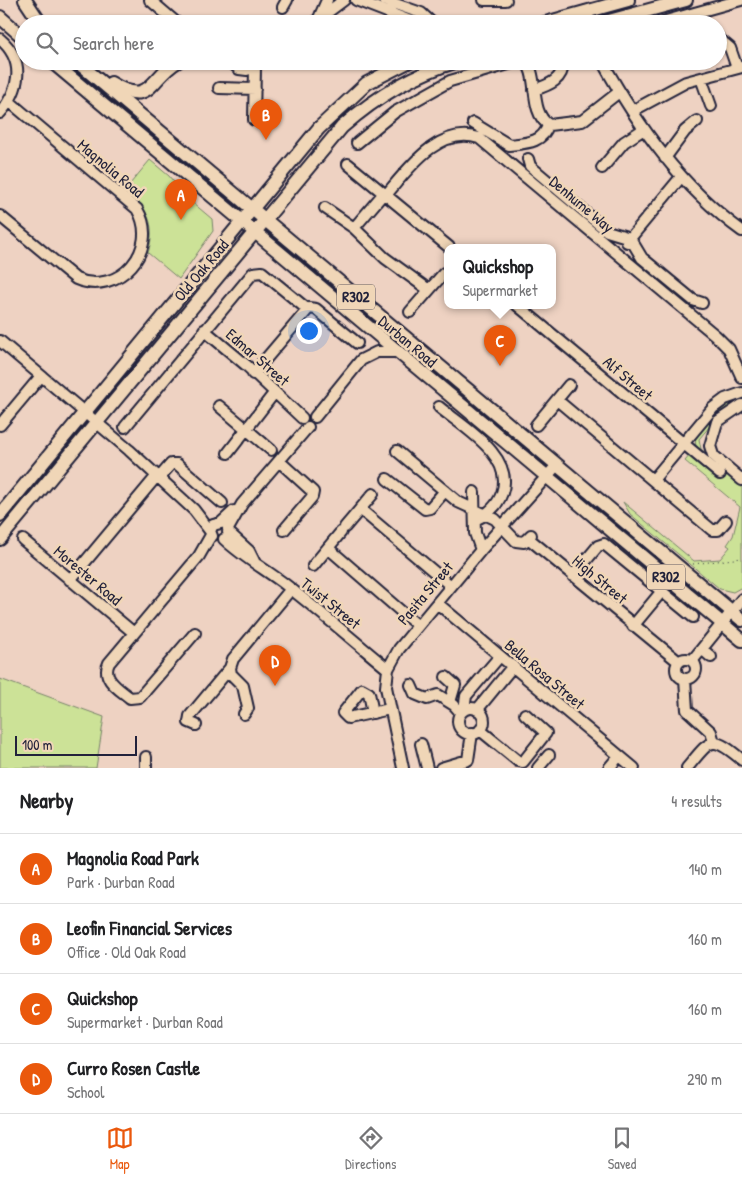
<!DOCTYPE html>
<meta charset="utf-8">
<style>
body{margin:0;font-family:"Patrick Hand",sans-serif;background:#f2f2f2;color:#202124}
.scale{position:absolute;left:15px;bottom:12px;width:122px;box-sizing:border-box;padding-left:5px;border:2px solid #22223b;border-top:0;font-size:14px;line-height:18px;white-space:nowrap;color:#22223b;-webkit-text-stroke:4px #f0d6b7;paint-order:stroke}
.you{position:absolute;left:308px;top:330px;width:18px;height:18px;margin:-12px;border:4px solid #fff;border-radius:50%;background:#1a73e8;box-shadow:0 0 0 8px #1a73e833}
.badge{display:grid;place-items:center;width:32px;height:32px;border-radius:50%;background:#ea580c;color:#fff;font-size:16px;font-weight:700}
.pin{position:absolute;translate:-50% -41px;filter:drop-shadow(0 1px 2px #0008)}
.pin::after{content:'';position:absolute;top:26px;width:18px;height:15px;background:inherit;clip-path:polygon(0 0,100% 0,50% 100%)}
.popup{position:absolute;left:444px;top:244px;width:112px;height:65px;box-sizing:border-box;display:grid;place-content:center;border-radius:10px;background:#fff;filter:drop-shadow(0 1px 4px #0005);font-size:16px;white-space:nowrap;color:#757577}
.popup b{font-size:19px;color:#202124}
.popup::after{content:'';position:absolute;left:50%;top:100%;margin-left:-10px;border:10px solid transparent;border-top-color:#fff}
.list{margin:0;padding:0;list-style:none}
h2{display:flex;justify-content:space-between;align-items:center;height:65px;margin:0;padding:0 20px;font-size:21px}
h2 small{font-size:16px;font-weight:400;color:#757577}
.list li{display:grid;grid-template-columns:32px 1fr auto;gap:15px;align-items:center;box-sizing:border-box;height:70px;padding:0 20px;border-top:1px solid #e0e0e0}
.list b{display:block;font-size:19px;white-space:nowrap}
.list p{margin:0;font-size:16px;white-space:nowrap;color:#757577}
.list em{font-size:16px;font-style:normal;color:#757577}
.icon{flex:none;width:28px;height:28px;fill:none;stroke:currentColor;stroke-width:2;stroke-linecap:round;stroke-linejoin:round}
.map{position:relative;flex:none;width:742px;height:768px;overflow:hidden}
.search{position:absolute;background:#fff;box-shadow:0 1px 4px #0004;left:15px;right:15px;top:15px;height:55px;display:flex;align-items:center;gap:12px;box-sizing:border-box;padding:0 18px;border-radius:28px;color:#757577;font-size:19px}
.sheet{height:345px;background:#fff}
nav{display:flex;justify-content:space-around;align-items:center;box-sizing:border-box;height:70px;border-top:1px solid #e0e0e0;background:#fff;font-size:14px;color:#757577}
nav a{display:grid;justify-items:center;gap:2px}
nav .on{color:#ea580c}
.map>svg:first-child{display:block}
.green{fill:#cce297;stroke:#778269}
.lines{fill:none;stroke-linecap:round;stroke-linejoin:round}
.minor-casing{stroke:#22223b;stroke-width:14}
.major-casing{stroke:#22223b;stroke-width:16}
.path{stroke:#22223b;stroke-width:1;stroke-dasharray:1 4;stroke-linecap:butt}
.minor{stroke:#f0d6b7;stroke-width:10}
.major{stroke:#f0d6b7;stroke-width:12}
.labels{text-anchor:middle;stroke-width:5;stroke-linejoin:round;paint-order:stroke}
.shield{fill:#f0d6b7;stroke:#605860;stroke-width:1}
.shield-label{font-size:15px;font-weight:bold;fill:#22223b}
.street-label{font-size:16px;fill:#22223b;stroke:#f0d6b7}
</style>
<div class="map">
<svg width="742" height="768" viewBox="0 0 742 768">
<rect width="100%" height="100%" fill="#eed2c2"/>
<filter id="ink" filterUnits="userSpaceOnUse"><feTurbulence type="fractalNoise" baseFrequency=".02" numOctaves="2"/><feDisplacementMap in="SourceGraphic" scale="10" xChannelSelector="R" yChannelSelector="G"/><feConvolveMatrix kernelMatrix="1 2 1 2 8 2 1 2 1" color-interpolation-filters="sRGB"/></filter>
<g filter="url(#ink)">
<!-- green -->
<path class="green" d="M150 160 169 176 186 197 212 219 213 231 179 279 148 253C157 223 147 208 125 190Z
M742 398V402L716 419 699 439 701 449 742 482V587L733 592 720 589 630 514 623 502 694 561 720 559 730 547 727 545 733 536 740 507 685 461 690 455 719 479 724 473 696 448 695 437C709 420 720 405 742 398Z
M0 679 104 717 96 768H0Z"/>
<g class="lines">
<!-- minor casing -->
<g class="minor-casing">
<path id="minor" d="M150 0 178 24
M356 0 418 24
M384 0 421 13 433 24
M484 0H506
M283 7 287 0
M586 11 590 24
M688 15 700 24
M319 18 327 0
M312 24 344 0
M655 24 741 0
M718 38 730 48 737 68
M0 39C26 61 20 90 0 113
M230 61 239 69 247 70 263 61
M523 61C541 70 527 111 549 125L582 121 619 92
M602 61C638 126 681 187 742 231
M701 78 711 106
M219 88 255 89
M534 90C549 85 564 80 563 61
M632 111 686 82 742 67
M254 120 255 67
M473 123 509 145C526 143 543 143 548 125
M357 143 395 112 450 81 519 61
M665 158 685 131 697 121
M528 159 530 166 607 231 630 238 642 258 693 300 702 303
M348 164 449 247
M602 168 624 142 644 129
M386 195C408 169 439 125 479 138L715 335 729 349 742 378
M325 208 354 228 385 258 429 290
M0 216 76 279C119 297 161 249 137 209L10 102
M354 228 384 193
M627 242 681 177
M517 305 720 474
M410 312 444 273
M204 330 246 365 302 418
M0 341 129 450 194 510 210 531
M253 374 309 308 316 309 357 343
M557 400 712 530H718L726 521
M742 405 717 422 710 446 713 455 742 480
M219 406 271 450
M439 407C463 427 515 456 502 493 497 507 487 515 475 520
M315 417 361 360 377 352H396
M0 425 41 376
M536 425 569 385
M125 427 253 273 262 272 307 309
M397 451 458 502 495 519 516 541 524 542 531 535
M228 453 275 392
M279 461 313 492 312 497 284 530
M158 479 171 464H177L222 503
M387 479 425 509 430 508 445 491
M653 480 713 408 725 399 742 393
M474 492 475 533 481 550
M360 509 451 586
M345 527 373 494
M228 529 242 504 308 427
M228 532 249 551 254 561
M212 536 210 531 213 525 221 523 234 511
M528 538 679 662
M224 539C243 557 265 569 286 585 321 612 354 641 388 669
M23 540 134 633
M328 548 418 626
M313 566 341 532
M573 576 598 546 604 544 693 617
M70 580 156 477
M437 603 634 768
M633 626 662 591
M195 633 140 697 130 698C119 689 101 679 109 663L199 556 211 535
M702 649 711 657
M676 669a10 10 0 1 1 20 0a10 10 0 1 1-20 0Z
M692 661 742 599
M230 668 231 674 243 686 248 708 244 714
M446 677 455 685 450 702
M685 679 687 710 711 732 714 742
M411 685 415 694 427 699 438 695 454 705 461 713
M458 721a13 13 0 1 1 26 0a13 13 0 1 1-26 0Z
M464 710 466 696 500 656
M477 710 513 666
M373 713 369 693 362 689 343 713 348 718 390 709
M196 725 189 722 190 716 230 668 233 659 291 589
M480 730 518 761 523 762 546 733 525 714
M421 744 427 768
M146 768V757
M403 768 386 687 388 669 399 649 481 550 557 465
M441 768 468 760 472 733
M538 768 549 755
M609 768 619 756
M687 768C711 739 711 734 742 760"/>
</g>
<!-- major casing -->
<g class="major-casing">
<path id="major" d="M25 0 41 24
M389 12 402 24
M0 17 24 38
M542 24 628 0
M598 24 686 0
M51 61 742 640
M76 61 742 620
M111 83C152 108 149 78 178 61
M0 515 319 128 367 83 410 61
M0 539 342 127C377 96 413 74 458 61"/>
</g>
<!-- path -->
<path class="path" d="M693 564 742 558"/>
<!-- minor -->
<use href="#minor" class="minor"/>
<!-- major -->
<use href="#major" class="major"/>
</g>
</g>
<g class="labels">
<!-- shield labels -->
<g class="shield">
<rect x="337" y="284.5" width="38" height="25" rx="4"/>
<rect x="647" y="564.5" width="38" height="25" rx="4"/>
</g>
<g class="shield-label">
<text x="356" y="302">R302</text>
<text x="666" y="582">R302</text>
</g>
<!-- street labels -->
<g class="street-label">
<text transform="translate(111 168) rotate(40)" y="6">Magnolia Road</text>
<text transform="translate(582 204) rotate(40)" y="6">Denhume Way</text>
<text transform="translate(201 270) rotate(-50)" y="6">Old Oak Road</text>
<text transform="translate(408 341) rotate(40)" y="6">Durban Road</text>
<text transform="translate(258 357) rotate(41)" y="6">Edmar Street</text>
<text transform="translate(628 378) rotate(40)" y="6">Alf Street</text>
<text transform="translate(88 575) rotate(40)" y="6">Morester Road</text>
<text transform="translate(600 579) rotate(40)" y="6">High Street</text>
<text transform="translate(425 593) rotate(-50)" y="6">Pasita Street</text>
<text transform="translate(331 603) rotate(39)" y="6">Twist Street</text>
<text transform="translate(545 674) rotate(40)" y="6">Bella Rosa Street</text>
</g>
</g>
</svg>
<div class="scale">100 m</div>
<div class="you"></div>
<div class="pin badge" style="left:181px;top:220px">A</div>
<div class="pin badge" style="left:266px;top:140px">B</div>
<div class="pin badge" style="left:500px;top:366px">C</div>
<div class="popup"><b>Quickshop</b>Supermarket</div>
<div class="pin badge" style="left:275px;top:686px">D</div>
<div class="search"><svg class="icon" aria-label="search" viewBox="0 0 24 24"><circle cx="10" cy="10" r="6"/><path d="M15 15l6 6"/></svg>Search here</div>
</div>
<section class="sheet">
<h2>Nearby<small>4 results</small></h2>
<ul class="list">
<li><span class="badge">A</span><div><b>Magnolia Road Park</b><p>Park · Durban Road</p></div><em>140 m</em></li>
<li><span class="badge">B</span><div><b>Leofin Financial Services</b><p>Office · Old Oak Road</p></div><em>160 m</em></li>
<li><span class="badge">C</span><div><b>Quickshop</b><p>Supermarket · Durban Road</p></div><em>160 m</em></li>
<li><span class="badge">D</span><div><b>Curro Rosen Castle</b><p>School</p></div><em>290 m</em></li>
</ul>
</section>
<nav>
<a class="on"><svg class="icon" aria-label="map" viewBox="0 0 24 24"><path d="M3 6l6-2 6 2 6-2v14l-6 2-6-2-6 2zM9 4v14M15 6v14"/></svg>Map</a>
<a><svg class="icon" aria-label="directions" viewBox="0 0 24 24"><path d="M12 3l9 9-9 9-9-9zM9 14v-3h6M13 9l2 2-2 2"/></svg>Directions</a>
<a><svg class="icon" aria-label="saved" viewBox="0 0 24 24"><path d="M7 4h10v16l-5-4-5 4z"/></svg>Saved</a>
</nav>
